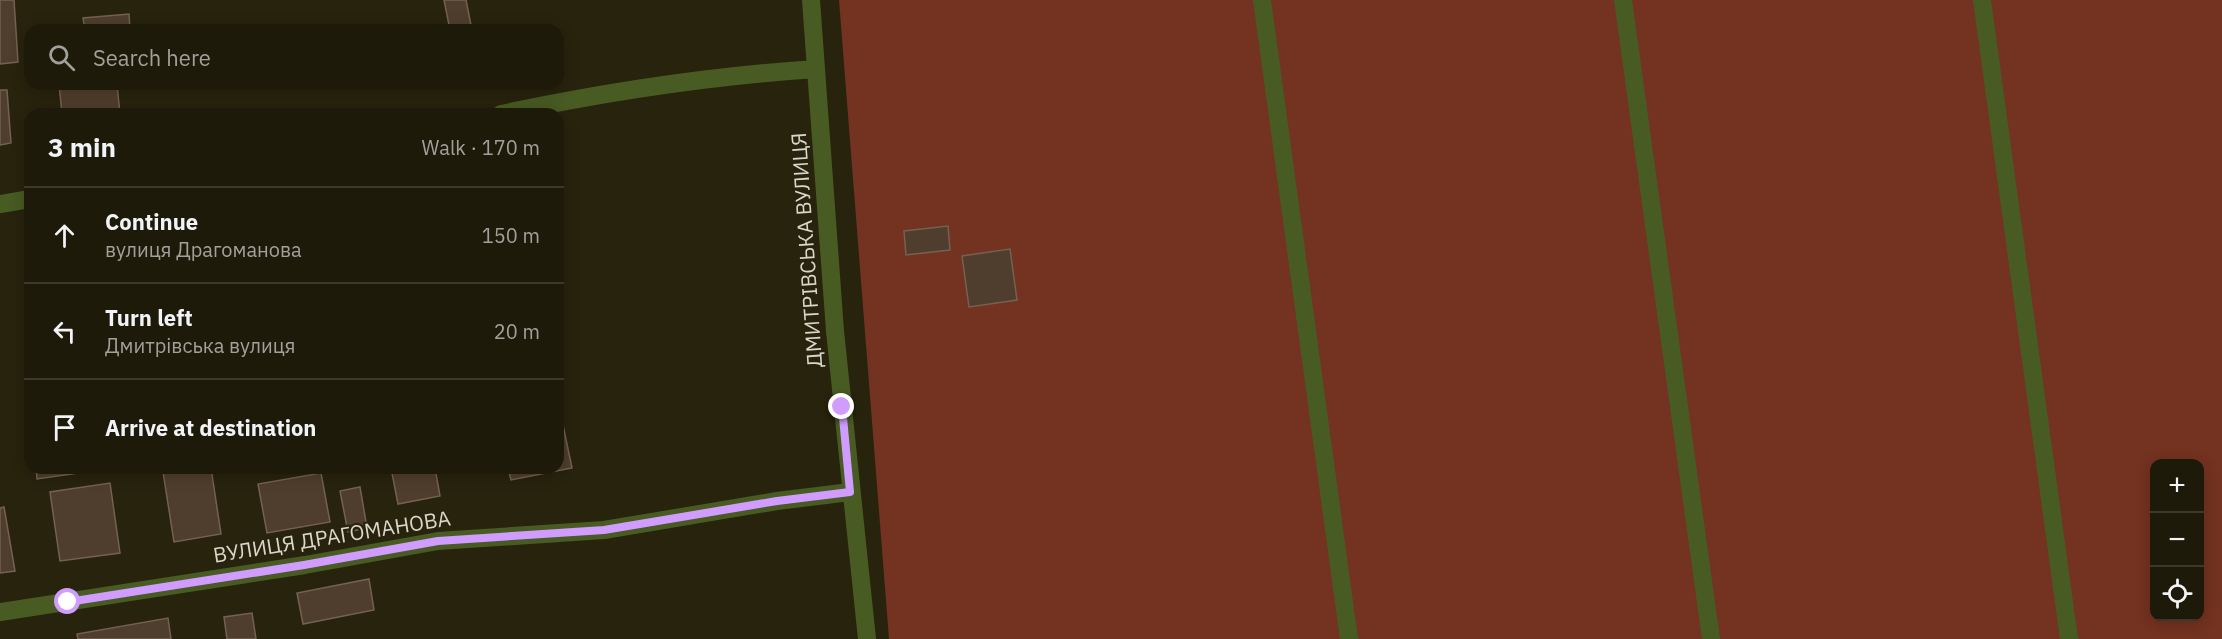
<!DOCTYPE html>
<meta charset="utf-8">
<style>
body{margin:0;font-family:"IBM Plex Sans",sans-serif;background:#2b2718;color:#f1f3f6}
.controls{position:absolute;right:18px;bottom:18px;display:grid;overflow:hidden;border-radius:12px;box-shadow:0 3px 15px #0003}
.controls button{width:54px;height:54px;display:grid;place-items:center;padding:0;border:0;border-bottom:2px solid #3c382b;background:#1e1a0a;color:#f1f3f6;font:30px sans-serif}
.stop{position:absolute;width:18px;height:18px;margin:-14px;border:4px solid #d09dff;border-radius:50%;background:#fff}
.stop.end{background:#d09dff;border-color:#fff;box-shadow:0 2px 6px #0008}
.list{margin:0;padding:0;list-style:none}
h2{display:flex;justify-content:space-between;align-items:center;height:78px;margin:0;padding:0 24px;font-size:26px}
h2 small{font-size:20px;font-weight:400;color:#a1a19c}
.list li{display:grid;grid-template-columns:39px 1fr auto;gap:18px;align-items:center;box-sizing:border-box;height:96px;padding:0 24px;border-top:2px solid #3c382b}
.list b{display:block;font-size:22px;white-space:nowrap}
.list p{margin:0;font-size:20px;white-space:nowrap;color:#a1a19c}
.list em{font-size:20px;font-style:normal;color:#a1a19c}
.icon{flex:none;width:33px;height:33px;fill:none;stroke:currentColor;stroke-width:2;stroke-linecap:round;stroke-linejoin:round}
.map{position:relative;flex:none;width:2222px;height:639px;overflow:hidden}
.search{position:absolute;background:#1e1a0a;box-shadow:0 3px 15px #0003;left:24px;top:24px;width:540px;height:66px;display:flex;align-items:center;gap:15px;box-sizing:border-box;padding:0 21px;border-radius:18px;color:#a1a19c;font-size:22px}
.panel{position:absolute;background:#1e1a0a;box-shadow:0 3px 15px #0003;left:24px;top:108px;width:540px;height:366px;border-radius:18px}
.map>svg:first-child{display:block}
.green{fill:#743220;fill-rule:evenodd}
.building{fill:#4f3e2d;stroke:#746250;stroke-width:1.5}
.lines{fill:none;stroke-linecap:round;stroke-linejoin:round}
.minor{stroke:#485b23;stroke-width:18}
.route{stroke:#d09dff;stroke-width:8}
.labels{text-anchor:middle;stroke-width:4.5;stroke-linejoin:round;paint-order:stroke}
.street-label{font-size:21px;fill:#dad7ca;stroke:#28230d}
</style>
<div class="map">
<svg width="2222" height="639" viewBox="0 0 2222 639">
<rect width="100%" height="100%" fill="#28230d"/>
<!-- green -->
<path class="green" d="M839 0H2222V639H889ZM2154 464H2200V616H2154Z"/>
<!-- building -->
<path class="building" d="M0 0H14L18 62 0 64Z
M444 0H466L472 30H450Z
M129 14 130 30H85L83 18Z
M405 25 406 30H377Z
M59 84H117L120 114H62Z
M0 90H7L11 143 0 145Z
M948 226 950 250 906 255 904 231Z
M1010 249 1017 300 969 307 962 256Z
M563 425 572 468 511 480 508 468H558V426Z
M36 468H99V470L37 479Z
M191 468H211L221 534 174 542 163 472Z
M231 468H258L232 473Z
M391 468H435L440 496 398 504Z
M321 473 330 522 267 533 258 484Z
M110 483 120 553 60 561 50 492Z
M360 487 367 528 348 532 340 491Z
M4 507 15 571 0 573V508Z
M369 579 374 610 303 624 297 593Z
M252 613 256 639H227L224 617Z
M168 618 171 639H78L77 634Z"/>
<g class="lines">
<!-- minor -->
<path class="minor" d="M811 0 835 331 867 639
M1262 0 1349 639
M1623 0 1711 639
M1982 0 2069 639
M501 114C605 92 710 76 816 69
M0 204 30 199
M0 612 305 565 438 541 604 530 777 501 850 492"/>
</g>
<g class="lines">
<!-- route -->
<path class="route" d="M68 602 304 565 438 541 604 530 777 501 850 492 842 407"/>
</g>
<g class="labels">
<!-- street labels -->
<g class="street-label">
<text transform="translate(807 250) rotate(-94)" y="7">ДМИТРІВСЬКА ВУЛИЦЯ</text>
<text transform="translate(332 537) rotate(-9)" y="7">ВУЛИЦЯ ДРАГОМАНОВА</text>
</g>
</g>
</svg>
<div class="controls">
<button>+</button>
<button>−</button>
<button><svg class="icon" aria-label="locate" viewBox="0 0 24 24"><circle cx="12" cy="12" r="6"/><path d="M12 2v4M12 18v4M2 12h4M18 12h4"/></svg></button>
</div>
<div class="stop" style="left:68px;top:602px"></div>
<div class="stop end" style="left:842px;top:407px"></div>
<div class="search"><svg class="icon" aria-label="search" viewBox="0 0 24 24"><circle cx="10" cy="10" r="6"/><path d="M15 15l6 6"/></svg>Search here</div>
<section class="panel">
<h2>3 min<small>Walk · 170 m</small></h2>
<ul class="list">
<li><svg class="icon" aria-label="ahead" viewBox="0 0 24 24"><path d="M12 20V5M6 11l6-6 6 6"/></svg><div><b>Continue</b><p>вулиця Драгоманова</p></div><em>150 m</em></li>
<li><svg class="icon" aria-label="left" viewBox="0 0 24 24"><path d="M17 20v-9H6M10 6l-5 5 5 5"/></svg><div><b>Turn left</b><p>Дмитрівська вулиця</p></div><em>20 m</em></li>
<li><svg class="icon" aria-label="arrive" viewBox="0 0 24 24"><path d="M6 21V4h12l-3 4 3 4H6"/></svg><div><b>Arrive at destination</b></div></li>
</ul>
</section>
</div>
